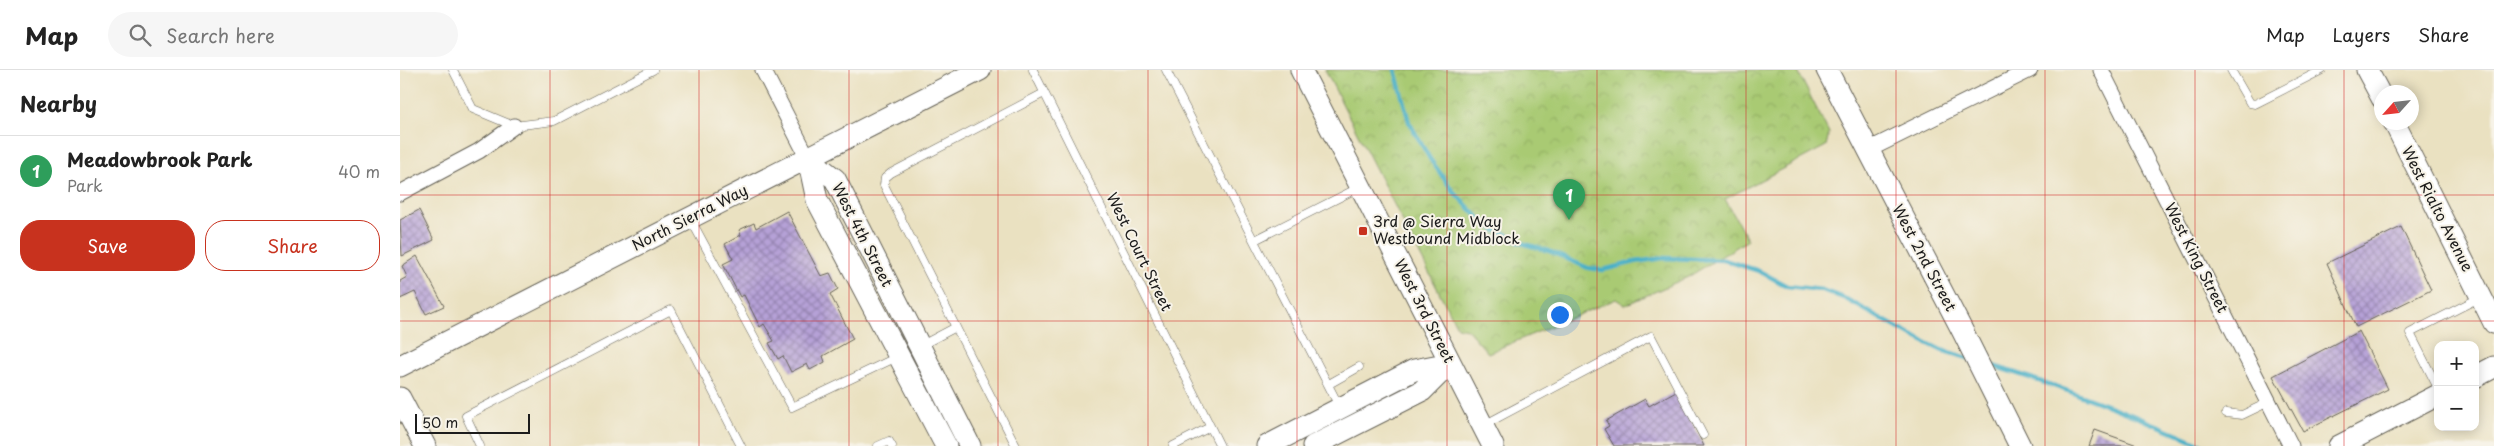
<!DOCTYPE html>
<meta charset="utf-8">
<style>
body{margin:0;font-family:"Playpen Sans",sans-serif;background:#f6f6f6;color:#222}
.controls{position:absolute;right:15px;bottom:15px;display:grid;overflow:hidden;border-radius:10px;box-shadow:0 2px 12px #0003}
.controls button{width:45px;height:45px;display:grid;place-items:center;padding:0;border:0;border-bottom:1px solid #e0e0e0;background:#fff;color:#222;font:25px sans-serif}
.compass{position:absolute;left:1974px;top:15px;width:45px;height:45px;border-radius:50%;background:#fff;box-shadow:0 2px 12px #0003;rotate:243deg}
.scale{position:absolute;left:15px;bottom:12px;width:115px;box-sizing:border-box;padding-left:5px;border:2px solid #1c1c1c;border-top:0;font-size:14px;line-height:18px;white-space:nowrap;color:#1c1c1c;-webkit-text-stroke:4px #f7f3e8;paint-order:stroke}
.you{position:absolute;left:1159px;top:244px;width:18px;height:18px;margin:-12px;border:4px solid #fff;border-radius:50%;background:#1a73e8;box-shadow:0 0 0 8px #1a73e833}
.badge{display:grid;place-items:center;width:32px;height:32px;border-radius:50%;background:#c8321e;color:#fff;font-size:16px;font-weight:700}
.pin{position:absolute;translate:-50% -41px;filter:drop-shadow(0 1px 2px #0008)}
.pin::after{content:'';position:absolute;top:26px;width:18px;height:15px;background:inherit;clip-path:polygon(0 0,100% 0,50% 100%)}
.list{margin:0;padding:0;list-style:none}
h2{display:flex;justify-content:space-between;align-items:center;height:65px;margin:0;padding:0 20px;font-size:21px}
h2 small{font-size:16px;font-weight:400;color:#767676}
.list li{display:grid;grid-template-columns:32px 1fr auto;gap:15px;align-items:center;box-sizing:border-box;height:70px;padding:0 20px;border-top:1px solid #e0e0e0}
.list b{display:block;font-size:19px;white-space:nowrap}
.list p{margin:0;font-size:16px;white-space:nowrap;color:#767676}
.list em{font-size:16px;font-style:normal;color:#767676}
.actions{display:flex;gap:10px;padding:15px 20px}
.actions a{flex:1;padding:11px 0;border:1px solid #c8321e;border-radius:20px;text-align:center;font-size:18px;color:#c8321e}
.actions .main{background:#c8321e;color:#fff}
.icon{flex:none;width:28px;height:28px;fill:none;stroke:currentColor;stroke-width:2;stroke-linecap:round;stroke-linejoin:round}
.map{position:relative;flex:none;width:2094px;height:376px;overflow:hidden}
header{display:flex;align-items:center;gap:30px;box-sizing:border-box;height:70px;padding:0 25px;background:#fff;border-bottom:1px solid #e0e0e0}
header strong{font-size:24px}
nav{display:flex;gap:28px;margin-inline-start:auto;font-size:18px}
.search{width:350px;height:45px;background:#f6f6f6;display:flex;align-items:center;gap:12px;box-sizing:border-box;padding:0 18px;border-radius:28px;color:#767676;font-size:19px}
main{display:flex}
aside{flex:1;background:#fff}
.map>svg:first-child{display:block}
.park{fill:url(#park-crowns);stroke:#627348}
.lines{fill:none;stroke-linecap:round;stroke-linejoin:round}
.stream{stroke:#48b0c7;stroke-width:4.5}
.building{fill:url(#building-cross-hatch)}
.lane-casing{stroke:#646156;stroke-width:9}
.street-casing{stroke:#646156;stroke-width:17}
.secondary-casing{stroke:#646156;stroke-width:23}
.lane{stroke:#fff;stroke-width:8}
.street{stroke:#fff;stroke-width:15}
.secondary{stroke:#fff;stroke-width:21}
.grid{fill:none;stroke:#d62828;stroke-width:1;stroke-opacity:0.55}
.poi-dot{fill:#c8321e;stroke:#f7f3e8;stroke-width:2}
.labels{text-anchor:middle;stroke-width:4;stroke-linejoin:round;paint-order:stroke}
.street-label{font-size:15px;fill:#1c1c1c;stroke:#f7f3e8}
.poi-label{font-size:15px;fill:#1c1c1c;stroke:#f7f3e8;text-anchor:start}
</style>
<header>
<strong>Map</strong>
<div class="search"><svg class="icon" aria-label="search" viewBox="0 0 24 24"><circle cx="10" cy="10" r="6"/><path d="M15 15l6 6"/></svg>Search here</div>
<nav><a>Map</a><a>Layers</a><a>Share</a></nav>
</header>
<main>
<aside>
<h2>Nearby<small></small></h2>
<ul class="list">
<li><span class="badge" style="background:#2e9e5b">1</span><div><b>Meadowbrook Park</b><p>Park</p></div><em>40 m</em></li>
</ul>
<div class="actions"><a class="main">Save</a><a>Share</a></div>
</aside>
<div class="map">
<svg width="2094" height="376" viewBox="0 0 2094 376">
<defs>
<pattern id="park-crowns" width="20" height="18" patternUnits="userSpaceOnUse" patternTransform="scale(1.25)"><rect width="20" height="18" fill="#a9ca73"/><path d="M2 6a3 3 0 1 1 6 0M12 15a3 3 0 1 1 6 0" fill="none" stroke="#91ad63"/></pattern>
<pattern id="building-cross-hatch" width="8" height="8" patternUnits="userSpaceOnUse" patternTransform="scale(1.25)"><rect width="8" height="8" fill="#b6a1d7"/><path d="M0 0l8 8M0 8l8-8" fill="none" stroke="#9382ae"/></pattern>
</defs>
<rect width="100%" height="100%" fill="#f7f3e8"/>
<filter id="ink" filterUnits="userSpaceOnUse"><feTurbulence type="fractalNoise" baseFrequency=".02" numOctaves="2"/><feDisplacementMap in="SourceGraphic" scale="10" xChannelSelector="R" yChannelSelector="G"/><feConvolveMatrix kernelMatrix="1 2 1 2 8 2 1 2 1" color-interpolation-filters="sRGB"/></filter>
<filter id="wash" filterUnits="userSpaceOnUse"><feTurbulence type="fractalNoise" baseFrequency=".0096" numOctaves="4" result="noise"/><feDisplacementMap in="SourceGraphic" scale="20" xChannelSelector="R" yChannelSelector="G"/><feGaussianBlur stdDeviation="1.12" result="paint"/><feColorMatrix in="noise" values="0 0 0 0 0 0 0 0 0 0 0 0 0 0 0 0 0 1.4 0 .05"/><feComposite in="paint" operator="in"/></filter>
<g filter="url(#wash)">
<rect width="100%" height="100%" fill="#eae1c1"/>
<!-- park -->
<path class="park" d="M925 0H1397L1429 63 1426 76 1325 129 1348 170 1288 207 1225 235 1216 229 1088 283 1067 259 1057 257Z"/>
<g class="lines">
<!-- stream -->
<path class="stream" d="M995 0 1009 52 1030 89 1053 121 1076 145 1096 161 1105 163 1118 172 1149 181 1188 198 1203 200 1235 192 1264 188 1324 190 1359 201 1387 216 1422 220 1446 229 1503 261 1541 280 1568 288
M1587 294C1661 317 1734 344 1806 376"/>
</g>
<g id="blocks">
<!-- building -->
<path class="building" d="M19 140 34 170 2 186 0 150Z
M387 141 421 206 430 203 438 219 430 224 453 269 423 286 425 292 410 300 407 294 391 302 383 286 378 289 369 273 374 271 364 254 360 257 344 225 340 227 323 194 333 189 325 174 341 165 339 160 354 153 356 158Z
M2001 157 2031 220 1956 257 1927 193Z
M17 186 44 236 26 244 15 222 0 229V211L7 207 2 196Z
M1959 261 1988 319 1903 361 1873 306Z
M1276 321 1304 376H1214L1204 359 1209 356 1206 351 1245 329 1249 336Z
M1695 360 1740 376H1689Z"/>
</g>
</g>
<g filter="url(#ink)">
<use href="#blocks" fill-opacity="0" stroke="#646156" stroke-width="1"/>
<g class="lines">
<!-- lane casing -->
<g class="lane-casing">
<path id="lane" d="M53 0 73 39 114 56 154 51 253 0
M633 0 820 376
M766 0 939 336
M1831 0 1850 33 1855 34 1922 0
M290 148 392 337 497 287
M855 170 960 117
M520 276 556 257
M929 314 959 297
M2038 318 2010 263 2079 228
M1826 343 1842 345 1869 332
M1084 355 1251 266 1303 365
M80 376 66 346 271 240 341 376
M478 376 489 371 492 376
M616 376 484 115 485 108 491 103 644 23
M773 376 810 357"/>
</g>
<!-- street casing -->
<g class="street-casing">
<path id="street" d="M363 0 408 88
M1701 0 1891 376
M1468 80 1630 0
M0 123 79 81 114 56"/>
</g>
<!-- secondary casing -->
<g class="secondary-casing">
<path id="secondary" d="M901 0 1093 376
M1427 0 1562 260 1620 376
M1967 0 1982 28
M1994 52 2094 253
M408 88 435 109 570 376
M408 88 417 130 546 376
M0 296 580 0
M2075 307 2094 297
M0 328 25 376
M867 376 1014 300 1050 293
M913 376 1022 321 1050 293
M1939 376 2038 325"/>
</g>
<!-- lane -->
<use href="#lane" class="lane"/>
<!-- street -->
<use href="#street" class="street"/>
<!-- secondary -->
<use href="#secondary" class="secondary"/>
</g>
</g>
<!-- grid -->
<path class="grid" d="M150 0V376M299 0V376M449 0V376M598 0V376M748 0V376M897 0V376M1047 0V376M1197 0V376M1346 0V376M1496 0V376M1645 0V376M1795 0V376M1944 0V376M0 125H2094M0 251H2094"/>
<!-- markers -->
<rect class="poi-dot" x="958" y="156" width="10" height="10" rx="2.5"/>
<g class="labels">
<!-- street labels -->
<g class="street-label">
<text transform="translate(2037 139) rotate(63)" y="5">West Rialto Avenue</text>
<text transform="translate(290 148) rotate(-27)" y="5">North Sierra Way</text>
<text transform="translate(462 165) rotate(63)" y="5">West 4th Street</text>
<text transform="translate(739 182) rotate(64)" y="5">West Court Street</text>
<text transform="translate(1524 188) rotate(62)" y="5">West 2nd Street</text>
<text transform="translate(1796 188) rotate(63)" y="5">West King Street</text>
<text transform="translate(1024 241) rotate(63)" y="5">West 3rd Street</text>
</g>
<!-- poi labels -->
<g class="poi-label">
<text x="973" y="157">3rd @ Sierra Way<tspan x="973" dy="17">Westbound Midblock</tspan></text>
</g>
</g>
</svg>
<div class="controls">
<button>+</button>
<button>−</button>
</div>
<svg class="compass" viewBox="-18 -18 36 36"><path d="M0-13l5 13h-10z" fill="#e53935"/><path d="M0 13l5-13h-10z" fill="#767676"/></svg>
<div class="scale">50 m</div>
<div class="you"></div>
<div class="pin badge" style="left:1169px;top:150px;background:#2e9e5b">1</div>
</div>
</main>
